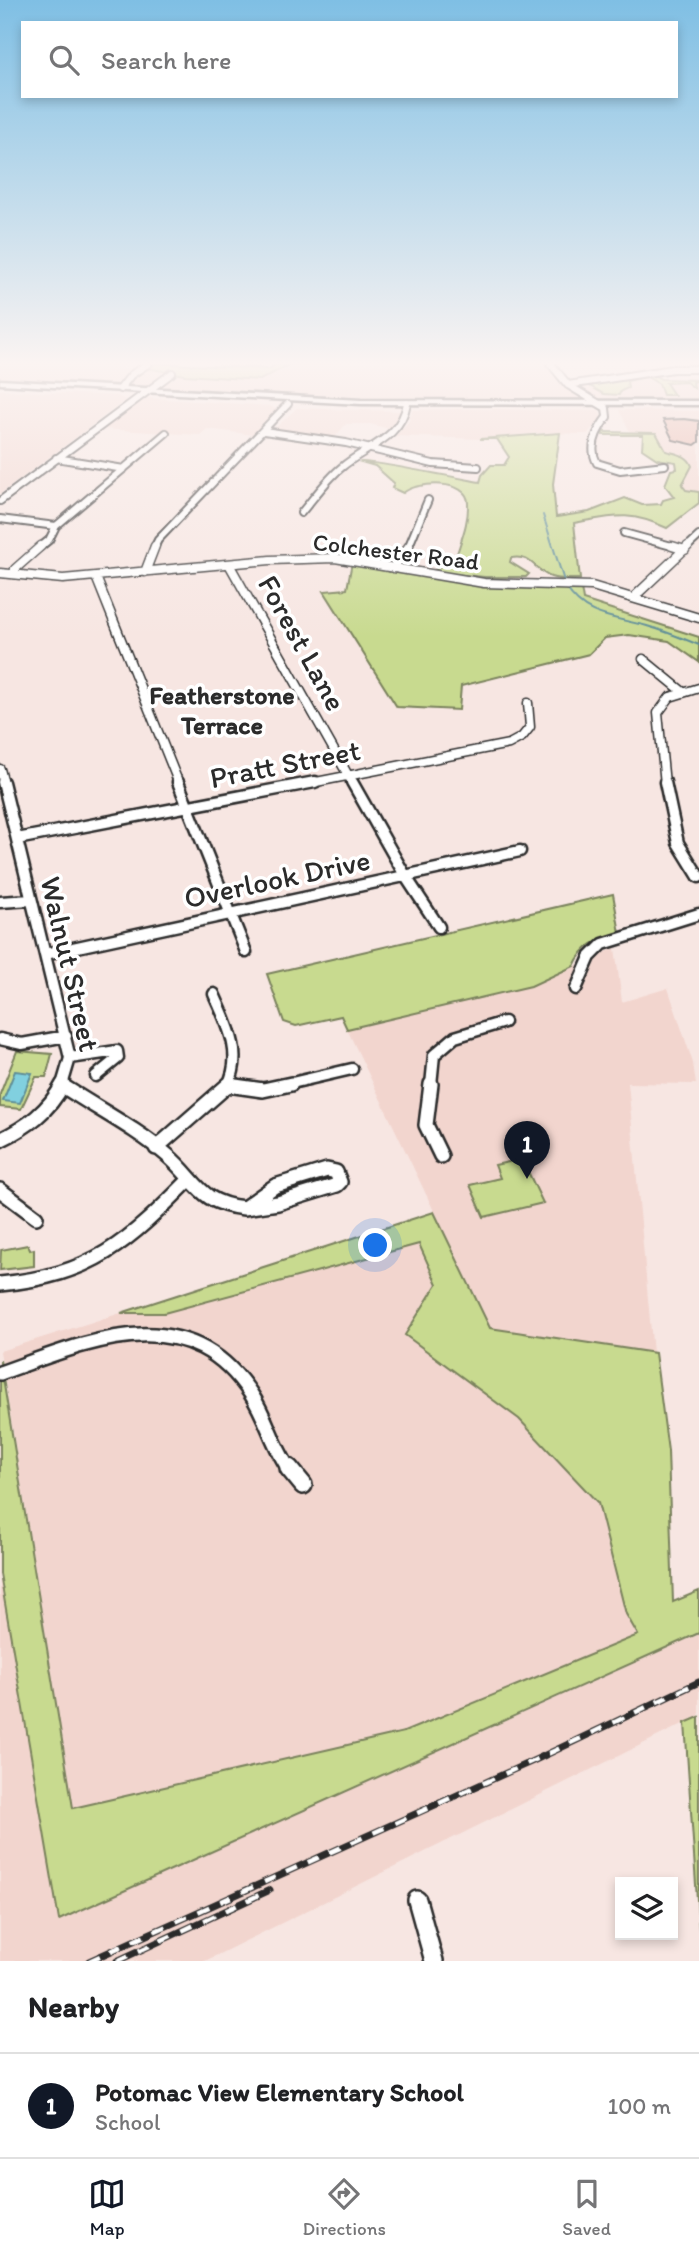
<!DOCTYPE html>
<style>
body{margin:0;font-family:Itim,sans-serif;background:#f2f2f2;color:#202124}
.controls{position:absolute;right:21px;bottom:21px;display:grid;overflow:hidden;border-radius:0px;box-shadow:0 4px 10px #0003}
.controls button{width:63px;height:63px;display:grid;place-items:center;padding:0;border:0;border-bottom:2px solid #e0e0e0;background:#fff;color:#202124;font:35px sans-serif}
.you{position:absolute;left:376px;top:1246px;width:24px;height:24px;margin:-18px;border:5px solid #fff;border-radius:50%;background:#1a73e8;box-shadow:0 0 0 10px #1a73e833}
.badge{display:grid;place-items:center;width:46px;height:46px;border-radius:50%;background:#111827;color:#fff;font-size:23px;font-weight:700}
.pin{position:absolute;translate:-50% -58px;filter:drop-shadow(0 2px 4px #0008)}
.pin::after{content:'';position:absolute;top:37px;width:24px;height:21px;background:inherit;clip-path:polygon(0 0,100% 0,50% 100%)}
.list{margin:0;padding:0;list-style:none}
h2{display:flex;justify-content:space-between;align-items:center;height:91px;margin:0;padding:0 28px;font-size:30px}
h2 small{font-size:23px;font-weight:400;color:#757577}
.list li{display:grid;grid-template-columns:46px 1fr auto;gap:21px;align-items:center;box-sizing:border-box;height:105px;padding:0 28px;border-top:2px solid #e0e0e0}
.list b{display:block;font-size:26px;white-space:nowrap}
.list p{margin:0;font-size:23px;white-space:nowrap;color:#757577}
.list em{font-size:23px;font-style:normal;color:#757577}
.icon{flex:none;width:38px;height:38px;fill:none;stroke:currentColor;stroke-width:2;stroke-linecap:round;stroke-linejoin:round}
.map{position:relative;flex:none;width:699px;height:1961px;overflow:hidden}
.search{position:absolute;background:#fff;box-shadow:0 4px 10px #0003;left:21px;right:21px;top:21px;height:77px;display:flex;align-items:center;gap:18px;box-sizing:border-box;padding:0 24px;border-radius:0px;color:#757577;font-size:26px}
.sheet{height:196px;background:#fff}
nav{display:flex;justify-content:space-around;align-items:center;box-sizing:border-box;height:98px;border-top:2px solid #e0e0e0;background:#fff;font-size:19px;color:#757577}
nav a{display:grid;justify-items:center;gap:4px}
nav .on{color:#111827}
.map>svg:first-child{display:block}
.built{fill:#f2d5ce}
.green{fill:#c8da8f;stroke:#7a825d;stroke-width:2}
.water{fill:#81d0df;stroke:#5f8e97;stroke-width:2}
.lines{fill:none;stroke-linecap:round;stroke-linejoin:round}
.stream{stroke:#5f8e97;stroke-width:2}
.building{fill:#e5ac9f;stroke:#2b2b2b;stroke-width:2}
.minor-far4-casing{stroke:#2b2b2b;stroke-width:10}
.minor-far3-casing{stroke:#2b2b2b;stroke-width:11}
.minor-far2-casing{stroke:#2b2b2b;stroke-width:15}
.minor-far1-casing{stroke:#2b2b2b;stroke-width:18}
.minor-casing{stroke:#2b2b2b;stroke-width:22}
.major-casing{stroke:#2b2b2b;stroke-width:5}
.minor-far4{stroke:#fff;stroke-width:6}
.minor-far3{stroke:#fff;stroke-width:8}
.minor-far2{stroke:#fff;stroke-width:10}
.minor-far1{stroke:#fff;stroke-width:13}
.minor{stroke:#fff;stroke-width:17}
.major{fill:#fff;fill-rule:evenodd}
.rail-casing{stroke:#2b2b2b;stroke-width:7}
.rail{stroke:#fff;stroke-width:4.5;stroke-dasharray:12;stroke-linecap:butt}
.labels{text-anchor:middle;stroke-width:7;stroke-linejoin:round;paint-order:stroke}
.far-street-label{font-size:24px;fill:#2b2b2b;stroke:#fff}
.far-neighbourhood-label{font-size:26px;font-weight:bold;fill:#2b2b2b;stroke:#fff}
.street-label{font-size:30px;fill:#2b2b2b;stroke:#fff}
</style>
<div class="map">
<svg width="699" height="1961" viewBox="0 0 699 1961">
<rect width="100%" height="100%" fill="#f7e6e2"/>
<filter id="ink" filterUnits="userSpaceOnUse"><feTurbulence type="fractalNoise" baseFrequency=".0143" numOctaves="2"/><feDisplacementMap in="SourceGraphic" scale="14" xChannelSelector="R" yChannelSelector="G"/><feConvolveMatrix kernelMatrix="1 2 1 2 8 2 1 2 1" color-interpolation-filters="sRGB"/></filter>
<g filter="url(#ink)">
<!-- built -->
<path class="built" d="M0 363H126L119 368 141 371 146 368 185 375 260 380 292 363H545L560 381 580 395 583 402H394L161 390 0 378Z
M652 374 661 379H699V401L604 399 594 397 576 386Z
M0 390 117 396 126 400 0 494Z
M148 398 270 406 279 411 255 435 207 429 200 435 102 429 141 400Z
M297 408 355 410 402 411 393 430 370 424H346L333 439 274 429Z
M473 409 599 411 602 418 587 434 539 433 480 439 396 436 409 421 412 410Z
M619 410 699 411V492L686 490 682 485 692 466 682 455 666 451 650 432H630Z
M615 948 622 1002 668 988 693 1063 696 1084 628 1083 653 1353 490 1328 347 1029 531 986Z
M419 1244 437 1284 406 1335 519 1419 599 1503 626 1614 638 1635 404 1732 73 1809 0 1351 121 1313H164Z
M0 1574 59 1920 699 1634V1716L205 1961H0Z"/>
<!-- green -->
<path class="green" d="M153 363 269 369 278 363H292L260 380 185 375 146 368Z
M652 374 661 379 699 380 693 382 694 388 686 382 666 383 674 395H663L659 384 647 377 627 381 628 388 621 391 619 395 604 394 588 385Z
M603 432 656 433 666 451C677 454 688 455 692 466L682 485 686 490 699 492V503L667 528C628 510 614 516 574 523L580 579C571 579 560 580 551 577 535 571 532 554 511 558L510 562 529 574 526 577H485L431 572 456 557C461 540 469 522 468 503 468 479 417 481 403 493L392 488 394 483 375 466 361 462C367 460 464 479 480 482L482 475 491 465H504L509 457 497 439H480L560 433 553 484 556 517 589 512 625 498 642 505 661 504 663 500 674 497 665 485 671 470 677 469 676 462 657 459 642 449 643 435H603Z
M352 562 481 586 581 588 583 600 699 637V662L669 641 629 635 605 638 589 654 461 686 459 710 397 707 324 591 347 589Z
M613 894 620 933C598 940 584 944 574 966L531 986 347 1029 341 1016 296 1026 284 1022 267 974Z
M17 1051 52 1054 46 1077H36L21 1109 0 1107V1094Z
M522 1159 543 1203 484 1217 470 1185 500 1178 495 1165Z
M434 1212 490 1328 655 1353 668 1451 673 1602 699 1591V1633L59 1920 0 1574V1360L73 1808 404 1732 638 1635 626 1614 598 1503 519 1419 405 1335 437 1284 419 1244 164 1313H121Z
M28 1245 30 1250 34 1249V1266L0 1270 1 1250Z
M699 1717V1929L685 1723Z"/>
<!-- water -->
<path class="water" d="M15 1071 32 1073 20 1103 3 1101Z"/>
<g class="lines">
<!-- stream -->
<path class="stream" d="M543 515 564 581
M566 587C585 618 615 617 647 626 665 631 682 638 699 645"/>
</g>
<!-- building -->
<path class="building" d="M684 419 699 421V442L695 445 673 440 663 420Z"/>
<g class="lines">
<!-- minor-far4 casing -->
<g class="minor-far4-casing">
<path id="minor-far4" d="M550 363 568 385 606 408 607 417C597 430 588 447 597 463L620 470 665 465
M568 385 673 369H699
M120 389 131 375 149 363
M264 431 346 443 433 464 478 467
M56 458 124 469
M0 501 172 373
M301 513C314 498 326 480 342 467 367 446 401 439 407 403
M0 519 56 526
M624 533 679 548
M39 548 49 540 56 526 166 433
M154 548 158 540 288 404
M408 548 428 500
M686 548 699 536"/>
</g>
<!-- minor-far3 casing -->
<g class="minor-far3-casing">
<path id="minor-far3" d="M672 546 685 550
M229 564 353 784
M393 568 409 546
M15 569 41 546
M145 572 155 546
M0 573 63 579 270 560 335 558 484 583 592 586 699 618
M96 577 179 784
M633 598 688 546
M643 659 682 691
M0 769 4 784
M306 784 509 744 522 737 530 727 528 703
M665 784 658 713 670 697 699 688"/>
</g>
<!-- minor-far2 casing -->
<g class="minor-far2-casing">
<path id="minor-far2" d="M3 782 70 1058 62 1085
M178 782 246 952
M352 782 406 877 439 927
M665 782 678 843 699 877
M17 839 315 782
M0 902 31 900
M45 954 520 851
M576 989 590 957 603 944 699 914
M214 994C227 1024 244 1053 228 1085
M0 1039 22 1044 66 1036
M70 1058 117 1051 118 1058 96 1076
M283 1085 352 1069
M431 1085 434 1055 455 1037 504 1022"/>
</g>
<!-- minor-far1 casing -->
<g class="minor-far1-casing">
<path id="minor-far1" d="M431 1084 426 1125 441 1156
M228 1085 263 1090 291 1084
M63 1086C96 1108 137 1129 167 1155 198 1181 198 1203 244 1208
M0 1140C27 1127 49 1111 63 1084
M156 1148 229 1084
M327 1170 336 1172 340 1182 337 1185 278 1203 244 1208 275 1186Z
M0 1190 36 1217
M0 1284C93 1275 127 1243 190 1179
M0 1373C88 1342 187 1296 251 1394 267 1418 273 1447 290 1470"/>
</g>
<!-- minor casing -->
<g class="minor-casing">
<path id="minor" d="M289 1468 303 1485
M417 1900 434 1961"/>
</g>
<!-- major casing -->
<g class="major-casing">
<path id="major" d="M0 380 361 400 699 401V405L361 404 0 384Z"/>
</g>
<!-- minor-far4 -->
<use href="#minor-far4" class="minor-far4"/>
<!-- minor-far3 -->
<use href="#minor-far3" class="minor-far3"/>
<!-- minor-far2 -->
<use href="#minor-far2" class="minor-far2"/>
<!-- minor-far1 -->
<use href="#minor-far1" class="minor-far1"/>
<!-- minor -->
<use href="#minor" class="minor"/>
<!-- major -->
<use href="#major" class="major"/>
<!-- rail casing -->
<g class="rail-casing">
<path id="rail" d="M89 1961 535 1760 699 1682
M117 1961 270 1890"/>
</g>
<!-- rail -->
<use href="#rail" class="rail"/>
</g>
</g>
<!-- sky -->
<linearGradient id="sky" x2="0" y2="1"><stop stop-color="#7fbfe4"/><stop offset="0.57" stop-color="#fbf4f2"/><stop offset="1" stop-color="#fbf4f2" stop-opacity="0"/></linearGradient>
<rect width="699" height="637" fill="url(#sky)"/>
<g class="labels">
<!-- far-street labels -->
<g class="far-street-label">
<text transform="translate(396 552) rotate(7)" y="8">Colchester Road</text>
</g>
<!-- far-neighbourhood labels -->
<g class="far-neighbourhood-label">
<text x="222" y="704">Featherstone<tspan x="222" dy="30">Terrace</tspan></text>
</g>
<!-- street labels -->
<g class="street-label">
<text transform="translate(302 643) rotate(61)" y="10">Forest Lane</text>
<text transform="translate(285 764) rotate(-11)" y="10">Pratt Street</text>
<text transform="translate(277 879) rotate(-12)" y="10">Overlook Drive</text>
<text transform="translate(70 964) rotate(77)" y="10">Walnut Street</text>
</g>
</g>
</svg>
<div class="controls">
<button><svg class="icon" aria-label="layers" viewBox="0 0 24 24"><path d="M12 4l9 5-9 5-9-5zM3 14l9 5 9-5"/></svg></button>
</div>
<div class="you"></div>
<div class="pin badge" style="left:527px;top:1179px">1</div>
<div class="search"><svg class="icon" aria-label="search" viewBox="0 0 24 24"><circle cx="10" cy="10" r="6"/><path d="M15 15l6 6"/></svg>Search here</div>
</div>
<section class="sheet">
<h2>Nearby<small></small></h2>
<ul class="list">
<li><span class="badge">1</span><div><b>Potomac View Elementary School</b><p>School</p></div><em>100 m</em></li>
</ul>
</section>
<nav>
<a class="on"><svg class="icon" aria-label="map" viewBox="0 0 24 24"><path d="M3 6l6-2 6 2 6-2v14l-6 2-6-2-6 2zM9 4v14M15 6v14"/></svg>Map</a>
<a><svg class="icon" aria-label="directions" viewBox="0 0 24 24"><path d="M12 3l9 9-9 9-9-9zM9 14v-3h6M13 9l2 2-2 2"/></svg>Directions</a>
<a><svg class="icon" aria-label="saved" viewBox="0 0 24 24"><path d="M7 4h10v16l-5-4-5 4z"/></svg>Saved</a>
</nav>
